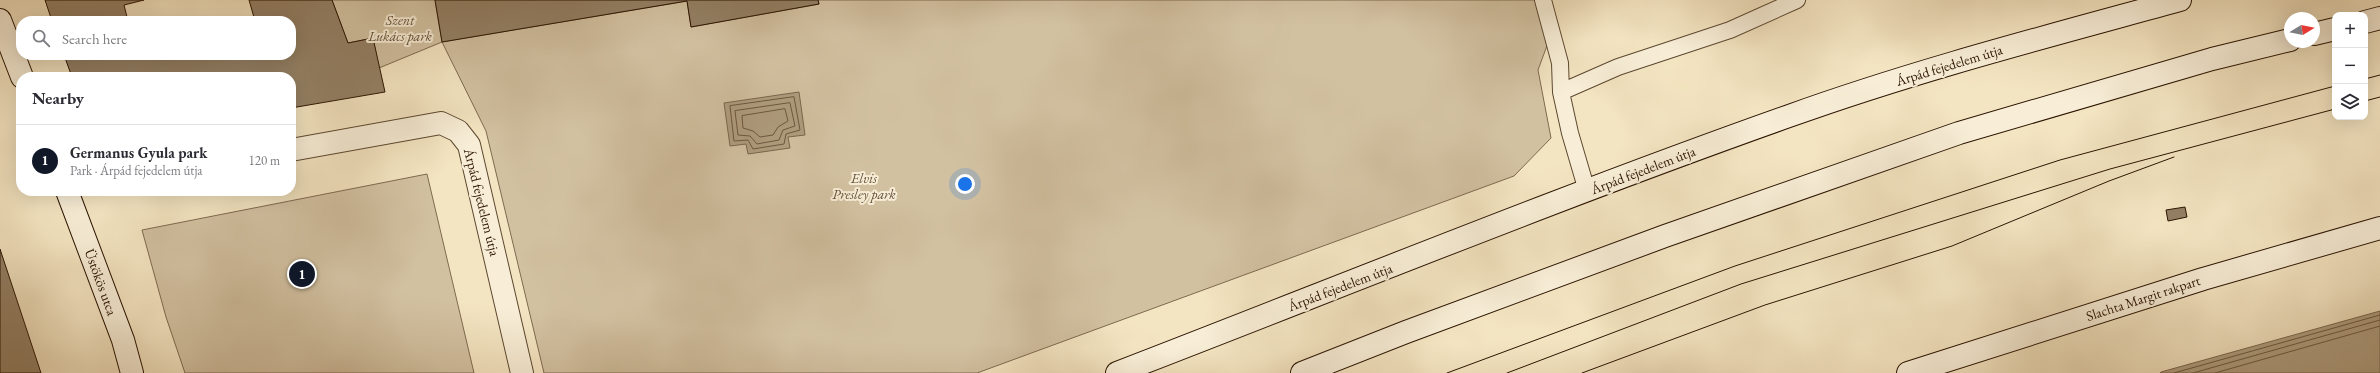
<!DOCTYPE html>
<meta charset="utf-8">
<style>
body{margin:0;font-family:"EB Garamond",serif;background:#f2f2f3;color:#2b2b33}
.controls{position:absolute;right:12px;top:12px;display:grid;overflow:hidden;border-radius:8px;box-shadow:0 4px 16px #0002}
.controls button{width:36px;height:36px;display:grid;place-items:center;padding:0;border:0;border-bottom:1px solid #e1e1e2;background:#fff;color:#2b2b33;font:20px sans-serif}
.compass{position:absolute;left:2284px;top:12px;width:36px;height:36px;border-radius:50%;background:#fff;box-shadow:0 4px 16px #0002;rotate:80deg}
.you{position:absolute;left:965px;top:184px;width:14px;height:14px;margin:-10px;border:3px solid #fff;border-radius:50%;background:#1a73e8;box-shadow:0 0 0 6px #1a73e833}
.badge{display:grid;place-items:center;width:26px;height:26px;border-radius:50%;background:#111827;color:#fff;font-size:13px;font-weight:700}
.pin{position:absolute;translate:-50% -50%;border:2px solid #fff;box-shadow:0 1px 4px #0006}
.list{margin:0;padding:0;list-style:none}
h2{display:flex;justify-content:space-between;align-items:center;height:52px;margin:0;padding:0 16px;font-size:17px}
h2 small{font-size:13px;font-weight:400;color:#7c7c81}
.list li{display:grid;grid-template-columns:26px 1fr auto;gap:12px;align-items:center;box-sizing:border-box;height:72px;padding:0 16px;border-top:1px solid #e1e1e2}
.list b{display:block;font-size:15px;white-space:nowrap}
.list p{margin:0;font-size:13px;white-space:nowrap;color:#7c7c81}
.list em{font-size:13px;font-style:normal;color:#7c7c81}
.icon{flex:none;width:22px;height:22px;fill:none;stroke:currentColor;stroke-width:2;stroke-linecap:round;stroke-linejoin:round}
.map{position:relative;flex:none;width:2380px;height:373px;overflow:hidden}
.search{position:absolute;background:#fff;box-shadow:0 4px 16px #0002;left:16px;top:16px;width:280px;height:44px;display:flex;align-items:center;gap:10px;box-sizing:border-box;padding:0 14px;border-radius:16px;color:#7c7c81;font-size:15px}
.panel{position:absolute;background:#fff;box-shadow:0 4px 16px #0002;left:16px;top:72px;width:280px;height:124px;border-radius:16px}
.map>svg:first-child{display:block}
.green{fill:#d2c1a1;stroke:#7e6a50}
.water{fill:#af9e80;stroke:#7a664d}
.lines{fill:none;stroke-linecap:round;stroke-linejoin:round}
.shore{stroke:#6c5840;stroke-width:1}
.building{fill:#938065;stroke:#2a1300}
.lane-casing{stroke:#5c4830;stroke-width:18}
.street-casing{stroke:#5c4830;stroke-width:24}
.secondary-casing{stroke:#2a1300;stroke-width:24}
.lane{stroke:#f8eed7;stroke-width:16}
.street{stroke:#f8eed7;stroke-width:22}
.secondary{stroke:#f8eed7;stroke-width:22}
.tram{stroke:#2a1300;stroke-width:1}
.labels{text-anchor:middle;stroke-width:4;stroke-linejoin:round;paint-order:stroke}
.park-label{font-size:14px;font-style:italic;fill:#655038;stroke:#f8eed7}
.street-label{font-size:14px;fill:#2a1300;stroke:#f8eed7}
</style>
<div class="map">
<svg width="2380" height="373" viewBox="0 0 2380 373">
<rect width="100%" height="100%" fill="#f4e5c2"/>
<filter id="stains"><feTurbulence type="fractalNoise" baseFrequency=".005" numOctaves="4"/><feColorMatrix values="0 0 0 0 .2 0 0 0 0 .09 0 0 0 0 .02 0 0 0 .5 -.17"/></filter>
<radialGradient id="worn" r=".72"><stop offset=".6" stop-color="#630" stop-opacity="0"/><stop offset="1" stop-color="#630" stop-opacity=".3"/></radialGradient>
<!-- green -->
<path class="green" d="M332 0H435L442 42 687 1 691 27 819 4 818 0H1542L1552 32 1538 70 1551 138 1514 176 977 373H544L486 131 442 42 379 68 373 38 348 43Z
M427 174 474 373H185L166 317 142 230Z"/>
<!-- water -->
<path class="water" d="M799 92 805 135 788 137 790 148 748 154 746 144 730 146 724 103Z
M2380 311V373H2160L2161 372Z"/>
<g class="lines">
<!-- shore -->
<path class="shore" d="M794 97 800 130 786 134 784 144 753 149 748 140 734 141 730 106Z
M790 103 795 126 783 130 779 140 757 144 750 136 738 135 735 111Z
M785 109 788 121 778 127 773 135 760 137 753 131 743 128 742 116Z
M2174 373 2380 315
M2193 373 2380 320
M2215 373 2380 326"/>
</g>
<!-- building -->
<path class="building" d="M45 0H144L124 5 128 21H52Z
M249 0H332L348 43 373 38 385 92 291 108V77H72L64 55H137L138 59 156 55H291V21H255Z
M435 0H818L819 4 691 27 687 1 442 42Z
M2185 207 2187 217 2168 221 2166 210Z
M0 249 41 373H0Z"/>
<g class="lines">
<!-- lane casing -->
<g class="lane-casing">
<path id="lane" d="M1543 0 1560 63 1561 92 1570 133 1587 191
M1561 92 1618 67 1730 30 1797 0"/>
</g>
<!-- street casing -->
<g class="street-casing">
<path id="street" d="M291 150 441 123 458 131 469 145 522 373"/>
</g>
<!-- secondary casing -->
<g class="secondary-casing">
<path id="secondary" d="M0 20 22 77
M2365 22 2380 18
M2314 34 2335 29
M67 191 123 340 132 373
M1117 373C1340 287 1563 196 1789 116 1917 70 2049 36 2180 0
M1302 373 1406 332 1665 236 1959 133 2212 59 2290 40
M1908 373 2203 279 2380 228"/>
</g>
<!-- lane -->
<use href="#lane" class="lane"/>
<!-- street -->
<use href="#street" class="street"/>
<!-- secondary -->
<use href="#secondary" class="secondary"/>
<!-- tram -->
<path class="tram" d="M2365 79 2380 75
M2365 101 2380 97
M1447 373 1735 266 2060 160 2335 86
M1507 373 1741 284 2110 169 2335 109
M1582 373 1765 305 1952 246 2109 181 2174 157"/>
</g>
<g class="labels">
<!-- park labels -->
<g class="park-label">
<text x="400" y="25">Szent<tspan x="400" dy="16">Lukács park</tspan></text>
<text x="864" y="183">Elvis<tspan x="864" dy="16">Presley park</tspan></text>
</g>
<!-- street labels -->
<g class="street-label">
<text transform="translate(1949 65) rotate(-17)" y="5">Árpád fejedelem útja</text>
<text transform="translate(1643 170) rotate(-21)" y="5">Árpád fejedelem útja</text>
<text transform="translate(482 202) rotate(76)" y="5">Árpád fejedelem útja</text>
<text transform="translate(101 282) rotate(70)" y="5">Üstökös utca</text>
<text transform="translate(1340 287) rotate(-21)" y="5">Árpád fejedelem útja</text>
<text transform="translate(2143 298) rotate(-18)" y="5">Slachta Margit rakpart</text>
</g>
</g>
<rect width="100%" height="100%" filter="url(#stains)"/>
<rect width="100%" height="100%" fill="url(#worn)"/>
</svg>
<div class="controls">
<button>+</button>
<button>−</button>
<button><svg class="icon" aria-label="layers" viewBox="0 0 24 24"><path d="M12 4l9 5-9 5-9-5zM3 14l9 5 9-5"/></svg></button>
</div>
<svg class="compass" viewBox="-18 -18 36 36"><path d="M0-13l5 13h-10z" fill="#e53935"/><path d="M0 13l5-13h-10z" fill="#7c7c81"/></svg>
<div class="you"></div>
<div class="pin badge" style="left:302px;top:274px">1</div>
<div class="search"><svg class="icon" aria-label="search" viewBox="0 0 24 24"><circle cx="10" cy="10" r="6"/><path d="M15 15l6 6"/></svg>Search here</div>
<section class="panel">
<h2>Nearby<small></small></h2>
<ul class="list">
<li><span class="badge">1</span><div><b>Germanus Gyula park</b><p>Park · Árpád fejedelem útja</p></div><em>120 m</em></li>
</ul>
</section>
</div>
